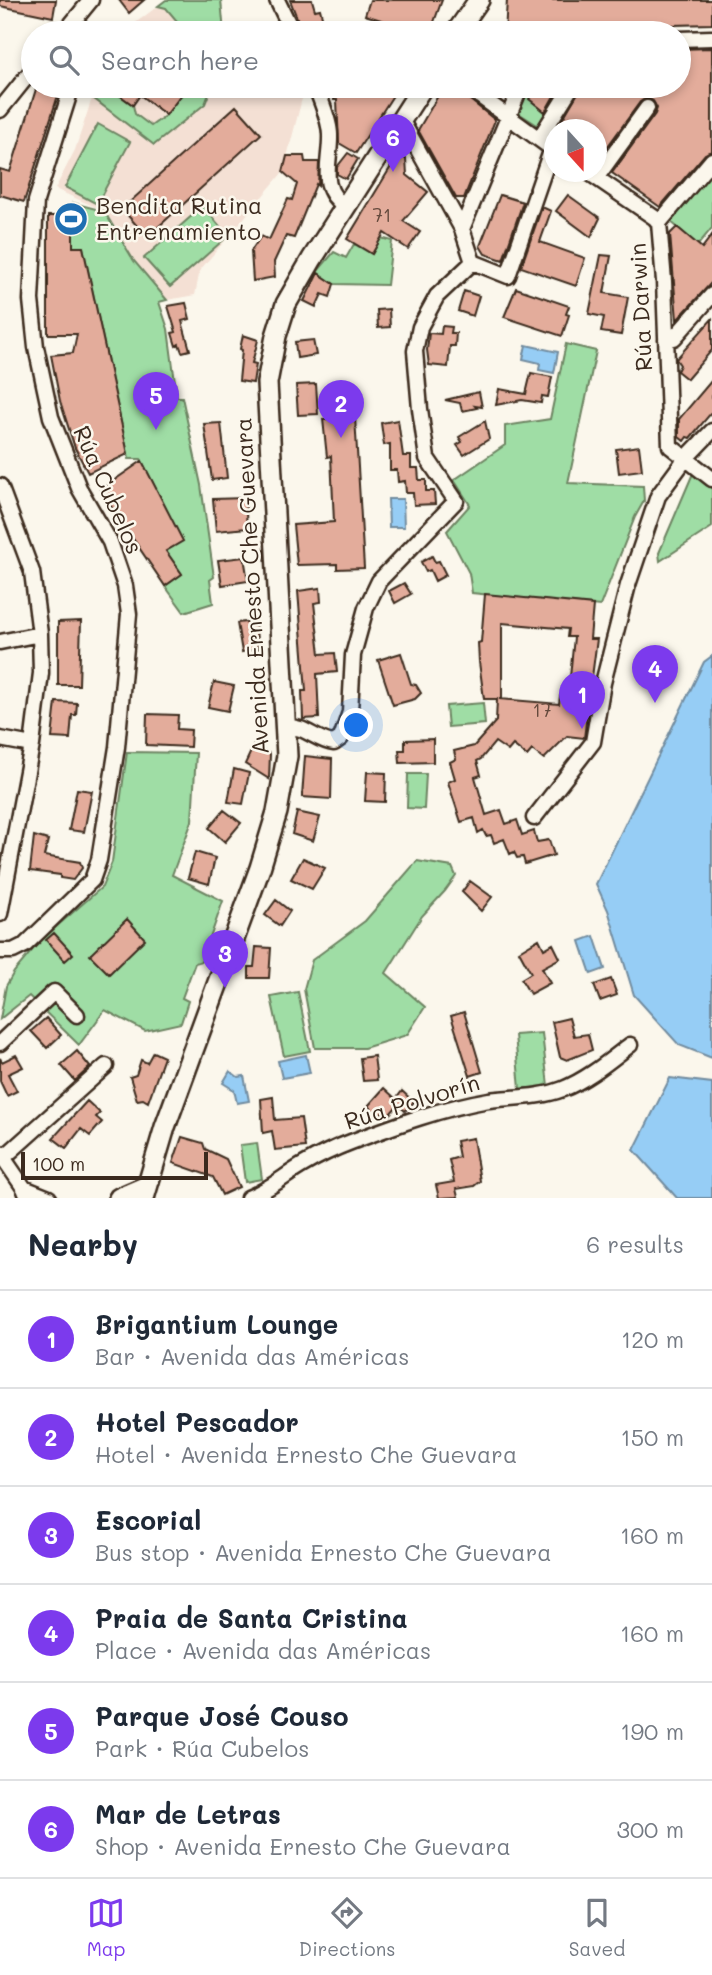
<!DOCTYPE html>
<meta charset="utf-8">
<style>
body{margin:0;font-family:Mali,sans-serif;background:#f6f6f7;color:#1f2937}
.compass{position:absolute;left:544px;top:119px;width:63px;height:63px;border-radius:50%;background:#fff;box-shadow:0 4px 10px #0003;rotate:159deg}
.scale{position:absolute;left:21px;bottom:18px;width:187px;box-sizing:border-box;padding-left:7px;border:4px solid #3b2a1e;border-top:0;font-size:19px;line-height:24px;white-space:nowrap;color:#3b2a1e;-webkit-text-stroke:5px #fbf7ec;paint-order:stroke}
.you{position:absolute;left:357px;top:726px;width:24px;height:24px;margin:-18px;border:5px solid #fff;border-radius:50%;background:#1a73e8;box-shadow:0 0 0 10px #1a73e833}
.badge{display:grid;place-items:center;width:46px;height:46px;border-radius:50%;background:#7c3aed;color:#fff;font-size:23px;font-weight:700}
.pin{position:absolute;translate:-50% -58px;filter:drop-shadow(0 2px 4px #0008)}
.pin::after{content:'';position:absolute;top:37px;width:24px;height:21px;background:inherit;clip-path:polygon(0 0,100% 0,50% 100%)}
.list{margin:0;padding:0;list-style:none}
h2{display:flex;justify-content:space-between;align-items:center;height:91px;margin:0;padding:0 28px;font-size:30px}
h2 small{font-size:23px;font-weight:400;color:#747a83}
.list li{display:grid;grid-template-columns:46px 1fr auto;gap:21px;align-items:center;box-sizing:border-box;height:98px;padding:0 28px;border-top:2px solid #e0e1e3}
.list b{display:block;font-size:26px;white-space:nowrap}
.list p{margin:0;font-size:23px;white-space:nowrap;color:#747a83}
.list em{font-size:23px;font-style:normal;color:#747a83}
.icon{flex:none;width:38px;height:38px;fill:none;stroke:currentColor;stroke-width:2;stroke-linecap:round;stroke-linejoin:round}
.map{position:relative;flex:none;width:712px;height:1198px;overflow:hidden}
.search{position:absolute;background:#fff;box-shadow:0 4px 10px #0003;left:21px;right:21px;top:21px;height:77px;display:flex;align-items:center;gap:18px;box-sizing:border-box;padding:0 24px;border-radius:38px;color:#747a83;font-size:26px}
.sheet{height:679px;background:#fff}
nav{display:flex;justify-content:space-around;align-items:center;box-sizing:border-box;height:98px;border-top:2px solid #e0e1e3;background:#fff;font-size:19px;color:#747a83}
nav a{display:grid;justify-items:center;gap:4px}
nav .on{color:#7c3aed}
.map>svg:first-child{display:block}
.built{fill:#f4e0d4}
.green{fill:#9fdda5;stroke:#6d8462;stroke-width:2}
.water{fill:#96cdf5;stroke:#728c9f;stroke-width:2}
.building{fill:#e3ac9b;stroke:#3b2a1e;stroke-width:2;fill-rule:evenodd}
.lines{fill:none;stroke-linecap:round;stroke-linejoin:round}
.street-casing{stroke:#3b2a1e;stroke-width:19}
.secondary-casing{stroke:#3b2a1e;stroke-width:24}
.street{stroke:#fbf7ec;stroke-width:14}
.secondary{stroke:#fbf7ec;stroke-width:19}
.labels{text-anchor:middle;stroke-width:5;stroke-linejoin:round;paint-order:stroke}
.number-label{font-size:19px;fill:#654a3d}
.poi-label{font-size:23px;fill:#3b2a1e;stroke:#fbf7ec;text-anchor:start}
.street-label{font-size:23px;fill:#3b2a1e;stroke:#fbf7ec}
</style>
<div class="map">
<svg width="712" height="1198" viewBox="0 0 712 1198">
<rect width="100%" height="100%" fill="#fbf7ec"/>
<filter id="ink" filterUnits="userSpaceOnUse"><feTurbulence type="fractalNoise" baseFrequency=".0143" numOctaves="2"/><feDisplacementMap in="SourceGraphic" scale="14" xChannelSelector="R" yChannelSelector="G"/><feConvolveMatrix kernelMatrix="1 2 1 2 8 2 1 2 1" color-interpolation-filters="sRGB"/></filter>
<g filter="url(#ink)">
<!-- built -->
<path class="built" d="M166 0H221L224 33H122Z
M96 86H280L303 95 283 172 200 270 195 295 167 300 134 261 104 211 55 189 75 150Z"/>
<!-- green -->
<path class="green" d="M166 0H221L224 33H169L177 21 166 8 158 6Z
M96 86H107L133 105 135 114 151 126 166 115 182 94 174 86 183 90 186 87 193 91 197 86H212L205 104 154 145 93 98Z
M527 86H572L545 130 517 112Z
M98 124 130 142 97 204 65 187Z
M712 171V228L698 245 670 221Z
M73 203 104 211 134 261 167 300 159 302 168 329 177 397H182L201 485 214 577 210 580 213 603 184 612 165 586 182 574 166 551 182 541 141 459H129L83 247H73Z
M203 206 228 236 170 287 144 258Z
M381 238 392 241 387 285 334 284 317 272 334 252 346 258 354 244 372 254Z
M566 344 596 351 568 483 643 486 644 501 635 517 600 606 472 593 469 573 447 531 470 505 454 480 505 445V426L550 419Z
M694 471 712 486V527L660 561 659 553Z
M483 703 485 724 448 727 446 706Z
M127 752 196 753 192 821 172 875 223 901 202 961 195 963 182 998 188 1001 181 1023 145 1031 105 1010 79 1045 29 996 0 1019 6 986 14 972 40 941 102 887 112 862Z
M408 774H426L424 809 407 808Z
M417 861 452 867 456 876 445 891 422 916 386 973 425 1007 407 1035 364 1048H315L304 989 312 960 365 921Z
M298 992 310 1051 284 1056 271 997Z
M542 1033 548 1086 520 1089 515 1035Z
M257 1143 262 1179 245 1182 240 1145Z"/>
<!-- water -->
<path class="water" d="M526 345 558 352 554 373 539 370 540 363 523 359Z
M388 499H403L404 527H389Z
M712 656V1058L679 1045 634 995 608 910 596 884 704 662Z
M594 936 605 969 591 974 580 941Z
M306 1055 310 1073 282 1078 278 1061Z
M230 1071 238 1077 244 1076 249 1101 237 1103 234 1090 223 1083Z
M670 1078 712 1083V1198H677L634 1150Z"/>
<!-- building -->
<path class="building" d="M0 0H56L53 17 0 6Z
M119 0H144L129 13Z
M290 0H312L315 10 320 9 325 28 317 30 318 33H303Z
M370 0H442L430 33H423L365 15Z
M507 0H712V24L553 28 546 33H505Z
M712 48V151L705 154 660 207 612 173 655 114 657 108 653 101 647 98 640 102 597 161V130H556L582 86H679V49Z
M37 86H61L24 202 0 195V169L10 172Z
M107 86H188L166 115 140 95 133 105Z
M326 86H399L356 153 339 143 337 100H334L335 94 328 92Z
M482 86H511L506 97Z
M539 86 554 96 545 112 529 99Z
M454 87 495 120 464 198H456L418 130 442 89Z
M236 106 261 134 147 237 122 209Z
M348 153 358 159 346 179 337 174V167Z
M398 155 406 159 407 175 428 192 403 221 420 232 408 249 384 233 372 254 347 239Z
M287 156H304L305 162H319L318 186 316 184 294 238 286 236 274 262 275 277 253 281 251 251 261 236 269 240 288 199 292 200 297 184 283 172Z
M500 195 523 202 503 260 485 254 480 246Z
M568 195 600 218 591 237 556 211Z
M542 207 551 211 540 242 585 258 576 286 521 267Z
M48 216H73V247H83L128 454 88 473 75 448 60 401 51 355 73 353 77 334H48Z
M677 227 702 248 712 235V282L677 320 670 234Z
M601 255 611 256 604 293 628 297 621 335 601 332 604 317 589 314Z
M318 273 334 284 330 297 322 294 316 307 304 301Z
M516 288 569 306 566 314 569 315 562 336 504 317Z
M464 291 479 296 473 316 458 311Z
M186 303 190 319 182 321 190 350 182 352 179 344 176 346 172 333 176 332 168 306Z
M389 309 390 327 378 328 377 310Z
M712 319V350L687 379 677 371 680 365 676 359Z
M442 326 452 327 451 333H456L455 346H450L448 367 429 365 427 350 429 333 441 334Z
M243 335 258 340 252 363 256 364 253 383 239 381 242 350 240 349Z
M313 340 316 355 297 358 295 342Z
M531 373 552 377 548 397 542 396 541 403 522 400 496 405 499 389 526 394Z
M712 380V412L690 438 687 437 684 441 679 437V419Z
M316 384 318 414 298 415 296 385Z
M479 392 482 407 475 406 477 408 462 411 460 403 445 400Z
M355 417 364 568 337 569V564L297 565 293 525 334 522 331 456 327 457 323 419Z
M398 420 403 456H411V468H418L419 480H426V491H434L435 504 414 505 413 493H406L405 481 398 482 397 470H390V444L384 445 381 423Z
M485 421 489 439 464 455 457 445 462 442 459 437Z
M221 423 227 478 212 480 204 424Z
M639 446 642 470 619 473 616 449Z
M142 461 183 541 166 551 182 574 165 586 100 490Z
M245 498 247 528 216 531 213 499Z
M432 556 435 562 439 561 446 575 435 581 430 570 426 572 421 562Z
M244 557 248 581 222 585 218 560Z
M404 583 411 594 395 603 389 591Z
M320 588 321 602 314 603 320 654 335 653 337 672 317 674 319 718 303 719 302 691H306L298 591Z
M485 594 593 605 590 639H597L584 738 567 736 544 759 532 750 527 756 513 745 508 751 495 742 481 759 477 761 481 775 475 777 486 815 501 810 506 824 517 820 522 835 534 831 537 842 549 840 554 855 525 864 523 857 517 858 514 852 510 854 504 839 494 843 491 835 486 836 483 830 478 833 474 818 461 822 448 782 455 779 450 762 456 759 454 751 474 746 496 721 497 699H484L479 662 478 643 481 642ZM502 623 568 629 567 637H574L568 697 560 696 559 704 499 699H502Z
M81 621 79 685H58V622Z
M255 621 258 649 242 652 237 623Z
M401 653 411 684 416 685 421 693 415 699 393 705 378 660Z
M214 682 234 686 228 711 208 707Z
M56 702 77 703 76 715H72L70 739 52 738Z
M147 714 178 715 177 729 191 730 190 747 146 745Z
M433 739V762L400 763 399 750H405V740Z
M254 745 270 754 269 779 245 764Z
M305 756 332 759 331 799 302 797Z
M234 769 249 773 243 804 228 802Z
M367 772 386 773 385 802 365 801Z
M77 789 92 791 84 832 69 830Z
M224 810 241 823 225 842 209 828Z
M297 812 320 817 313 841 292 834Z
M34 836 48 840 44 856 80 862 82 868 73 880 60 878V875L30 871Z
M195 852 215 858 209 884 188 878Z
M303 858 325 868 312 889 291 879Z
M470 881 492 897 481 911 462 892Z
M276 900 290 911 280 926 265 915Z
M127 919 145 939 109 974 90 955Z
M54 933 73 954 65 961 46 940Z
M539 939 544 949 553 944 560 958 542 968 550 983 530 994 521 979 531 973 519 951Z
M256 947 271 948 269 978H249V967H254Z
M611 979 617 995 600 1001 594 985Z
M464 1012 482 1072 470 1076 451 1016Z
M46 1018 61 1035 47 1048 31 1031Z
M569 1018 574 1036 588 1034 592 1050 567 1060 560 1057 552 1022Z
M77 1051 90 1067 75 1081 61 1065Z
M153 1052 164 1057 148 1102 143 1099 137 1100 130 1077 136 1075 141 1060 147 1063Z
M16 1055 23 1067 8 1074 17 1091 7 1096 0 1081V1058L2 1062Z
M374 1056 377 1080 363 1081 360 1058Z
M384 1088 396 1099 402 1091 414 1102 405 1111 398 1105 389 1115 384 1111 379 1116 368 1106Z
M273 1097 275 1120 301 1118 305 1147 275 1150 272 1131 263 1133 261 1099Z
M87 1101 100 1113 96 1117 102 1122 90 1136 81 1129 66 1148 53 1138Z
M182 1137 203 1143 205 1149 226 1159 239 1187 222 1195 213 1177 173 1163Z
M473 1138 480 1181 474 1186 456 1189 458 1197 439 1198 436 1185 454 1182 449 1160 459 1157 456 1141Z"/>
<g class="lines">
<!-- street casing -->
<g class="street-casing">
<path id="street" d="M277 0 293 33
M64 33 91 0
M679 39 712 38
M316 86C320 101 330 119 330 135 331 163 317 188 346 207
M466 86 554 150
M0 110 33 69
M402 121 462 229 473 262
M539 139 572 86
M588 172 655 218 659 223 664 281 670 446 712 479
M597 177 647 108
M659 223 712 160
M462 229 521 86
M473 262 508 276 552 148
M666 339 674 338 712 295
M0 486 32 572 40 634 41 673 32 745 0 914
M0 642 40 634
M287 727C306 726 316 741 334 743L341 738 350 712 353 655 366 608 379 581 456 501 427 458 420 409 415 351 420 327 437 296 473 262
M0 739 32 745
M534 818 593 742 603 683 628 585 658 496 686 458 712 431
M0 951H13L25 945 92 880 99 860 117 747 129 614 125 586 110 542 79 488 51 417 36 347 31 300 36 201 72 86
M0 1043 54 992 77 1015
M0 1153 24 1188 28 1198
M2 1159 106 1066
M24 1188 49 1198
M248 1198C269 1190 284 1176 303 1165 318 1156 335 1148 351 1142 396 1125 442 1108 489 1100 513 1097 540 1098 563 1089 588 1079 609 1061 630 1045"/>
</g>
<!-- secondary casing -->
<g class="secondary-casing">
<path id="secondary" d="M456 33 479 0
M119 1198 147 1186
M144 1198 165 1127 260 868 277 812 287 756 267 383 276 336 286 304 312 259 423 86"/>
</g>
<!-- street -->
<use href="#street" class="street"/>
<!-- secondary -->
<use href="#secondary" class="secondary"/>
</g>
</g>
<!-- icons -->
<defs>
<g id="stadium-disc" transform="scale(1.75)"><circle r="9.5" fill="#1f6fb2" stroke="#fbf7ec"/><path d="M0-5a6.5 5 0 1 0 0 10a6.5 5 0 1 0 0-10ZM-3.5-1.8h7v3.6h-7Z" fill="#fff"/></g>
</defs>
<g fill-rule="evenodd">
<use href="#stadium-disc" x="71" y="219"/>
</g>
<g class="labels">
<!-- number labels -->
<g class="number-label">
<text x="382" y="222">71</text>
<text x="542" y="717">17</text>
</g>
<!-- poi labels -->
<g class="poi-label">
<text x="96" y="214">Bendita Rutina<tspan x="96" dy="26">Entrenamiento</tspan></text>
</g>
<!-- street labels -->
<g class="street-label">
<text transform="translate(641 307) rotate(-93)" y="8">Rúa Darwin</text>
<text transform="translate(108 490) rotate(66)" y="8">Rúa Cubelos</text>
<text transform="translate(252 586) rotate(-93)" y="8">Avenida Ernesto Che Guevara</text>
<text transform="translate(412 1102) rotate(-17)" y="8">Rúa Polvorín</text>
</g>
</g>
</svg>
<svg class="compass" viewBox="-18 -18 36 36"><path d="M0-13l5 13h-10z" fill="#e53935"/><path d="M0 13l5-13h-10z" fill="#747a83"/></svg>
<div class="scale">100 m</div>
<div class="you"></div>
<div class="pin badge" style="left:582px;top:729px">1</div>
<div class="pin badge" style="left:341px;top:438px">2</div>
<div class="pin badge" style="left:225px;top:988px">3</div>
<div class="pin badge" style="left:655px;top:703px">4</div>
<div class="pin badge" style="left:156px;top:430px">5</div>
<div class="pin badge" style="left:393px;top:172px">6</div>
<div class="search"><svg class="icon" aria-label="search" viewBox="0 0 24 24"><circle cx="10" cy="10" r="6"/><path d="M15 15l6 6"/></svg>Search here</div>
</div>
<section class="sheet">
<h2>Nearby<small>6 results</small></h2>
<ul class="list">
<li><span class="badge">1</span><div><b>Brigantium Lounge</b><p>Bar · Avenida das Américas</p></div><em>120 m</em></li>
<li><span class="badge">2</span><div><b>Hotel Pescador</b><p>Hotel · Avenida Ernesto Che Guevara</p></div><em>150 m</em></li>
<li><span class="badge">3</span><div><b>Escorial</b><p>Bus stop · Avenida Ernesto Che Guevara</p></div><em>160 m</em></li>
<li><span class="badge">4</span><div><b>Praia de Santa Cristina</b><p>Place · Avenida das Américas</p></div><em>160 m</em></li>
<li><span class="badge">5</span><div><b>Parque José Couso</b><p>Park · Rúa Cubelos</p></div><em>190 m</em></li>
<li><span class="badge">6</span><div><b>Mar de Letras</b><p>Shop · Avenida Ernesto Che Guevara</p></div><em>300 m</em></li>
</ul>
</section>
<nav>
<a class="on"><svg class="icon" aria-label="map" viewBox="0 0 24 24"><path d="M3 6l6-2 6 2 6-2v14l-6 2-6-2-6 2zM9 4v14M15 6v14"/></svg>Map</a>
<a><svg class="icon" aria-label="directions" viewBox="0 0 24 24"><path d="M12 3l9 9-9 9-9-9zM9 14v-3h6M13 9l2 2-2 2"/></svg>Directions</a>
<a><svg class="icon" aria-label="saved" viewBox="0 0 24 24"><path d="M7 4h10v16l-5-4-5 4z"/></svg>Saved</a>
</nav>
